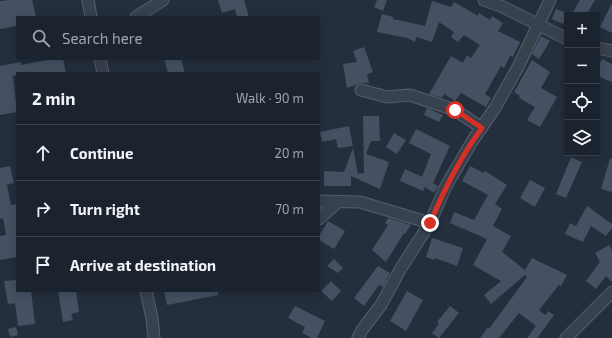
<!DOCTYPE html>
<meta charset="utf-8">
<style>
body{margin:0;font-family:"Exo 2",sans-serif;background:#242b36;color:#f1f3f6}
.controls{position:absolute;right:12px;top:12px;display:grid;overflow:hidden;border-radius:0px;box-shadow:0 2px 10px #0003}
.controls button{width:36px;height:36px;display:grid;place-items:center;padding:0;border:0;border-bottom:1px solid #39404a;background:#1b232e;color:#f1f3f6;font:20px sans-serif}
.stop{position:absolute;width:12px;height:12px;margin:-9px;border:3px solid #d93025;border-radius:50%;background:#fff}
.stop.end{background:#d93025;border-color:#fff;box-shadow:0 1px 4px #0008}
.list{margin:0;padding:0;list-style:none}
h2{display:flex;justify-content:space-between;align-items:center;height:52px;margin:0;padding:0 16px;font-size:17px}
h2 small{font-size:13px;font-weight:400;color:#a0a4aa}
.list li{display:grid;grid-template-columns:26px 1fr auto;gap:12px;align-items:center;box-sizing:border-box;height:56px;padding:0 16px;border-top:1px solid #39404a}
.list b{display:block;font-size:15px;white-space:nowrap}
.list em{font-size:13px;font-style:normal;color:#a0a4aa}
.icon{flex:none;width:22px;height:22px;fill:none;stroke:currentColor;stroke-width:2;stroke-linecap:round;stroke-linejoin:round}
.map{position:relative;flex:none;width:612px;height:338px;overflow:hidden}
.search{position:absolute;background:#1b232e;box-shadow:0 2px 10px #0003;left:16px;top:16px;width:304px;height:44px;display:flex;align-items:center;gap:10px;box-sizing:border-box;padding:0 14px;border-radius:0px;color:#a0a4aa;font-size:15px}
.panel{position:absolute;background:#1b232e;box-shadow:0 2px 10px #0003;left:16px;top:72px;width:304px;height:220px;border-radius:0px}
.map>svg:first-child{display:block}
.building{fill:#455162}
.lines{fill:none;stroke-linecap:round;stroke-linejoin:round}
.minor-casing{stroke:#565f6c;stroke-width:13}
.minor{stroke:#38414e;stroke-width:11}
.route{stroke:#d93025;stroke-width:5}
</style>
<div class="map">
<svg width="612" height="338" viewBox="0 0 612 338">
<rect width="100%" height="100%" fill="#242f3e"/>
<!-- building -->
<path class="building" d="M10 0H32L36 17H17V26L0 29V1Z
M218 0H244L249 17H237L235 9 222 13Z
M377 0H387L383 11 374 7Z
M580 0H595L586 15H571Z
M432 1 451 7 454 2 478 16 479 13 490 20 492 16 503 23 498 31 520 42 513 57 510 56 504 68 501 66 485 94 491 98 486 107 461 93 455 101 444 94 442 98 429 94 451 56 463 63 467 55 471 58 480 45 464 35 458 42 451 37 454 32 439 22 432 42 416 37 415 42 407 38 377 32 382 14 393 17V19L425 26Z
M612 3V33L600 27Z
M556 9 567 13 563 24 552 19Z
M541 36 550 41 539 59 532 54Z
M364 47 373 72 367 74 369 83H360L347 88 343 64 357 62 353 51Z
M53 59H63L66 73H17V75L13 76 17 112 0 115V66L21 62V65Z
M164 59H181L185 73H168Z
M602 59 612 64V82L597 76V69Z
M532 60 550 72 541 88 557 97 540 127 527 120 535 107 519 98 520 96 514 92Z
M427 108 443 115 439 122 424 115Z
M363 116H379L380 141H371L366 154 389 162 380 189 351 176V186H324V171L344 172 353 148 358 174 364 173Z
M349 126 353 146 338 148 336 139 322 142 320 132Z
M416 129 450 146 433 183 438 186 434 193 425 187 423 191 400 181 405 169 422 177 431 154 409 143Z
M394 133 406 140 397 154 386 147Z
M571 157 582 162 566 198 556 194Z
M610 159H612V192L601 189Z
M10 166 14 183 7 185 11 205 17 204V257L0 260V236L6 235 3 218 0 219V168Z
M470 166 484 173 485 171 507 185 495 204 502 209 493 226 511 236 502 252 525 270 532 258 567 275 561 286 559 285 539 310 545 315 548 311 554 315 537 338H527L536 326 519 313 499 338H480L488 327 489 329 527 277 525 275 491 304 484 295 501 281 473 265 487 239 450 223 454 212 474 220 488 195 462 181Z
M530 180 545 188 535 207 520 198Z
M587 206 612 224V228L606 236 591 226 583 242 565 234 570 223 576 226Z
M388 218 411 225 405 234 404 233 386 262 372 250 388 225 385 223Z
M328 221 345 231 334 249 319 240V236Z
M432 238 463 248 457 266 435 258 434 260 426 257Z
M609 245 612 250V282L606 276 596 289 586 281 600 262 595 253Z
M334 259 343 268 338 273 327 266Z
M378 266 390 273 383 287 379 285 364 306 354 298Z
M17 280V291H31L35 324 18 326 15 303 8 304 4 281Z
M331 281 341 291 332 301 321 291Z
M58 291H76L79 312 71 314 73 320 63 322Z
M164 291H218V295L167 305Z
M407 291 423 300 406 331 390 321Z
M295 306 325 321 317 338H312L302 333 305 327 288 318Z
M450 306 459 313 439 338 432 333 439 324 437 322Z
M16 327 18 335 10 337 8 329Z"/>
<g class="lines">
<!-- minor casing -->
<g class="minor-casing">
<path id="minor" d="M88 0 91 17
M484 0 503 7 567 39
M136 17 163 0
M597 48 612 51
M100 59 103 73
M361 90 387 97 410 95 455 110 482 128
M319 201 360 202 430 223
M319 219 338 202
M146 291 152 318 154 338
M358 338 362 330 381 305 401 268 430 223 446 186 473 140 495 108 518 67 550 0
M566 338 612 292"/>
</g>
<!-- minor -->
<use href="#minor" class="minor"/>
</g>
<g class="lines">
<!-- route -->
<path class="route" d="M430 223C444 190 460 157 482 128L455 110"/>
</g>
</svg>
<div class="controls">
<button>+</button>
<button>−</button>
<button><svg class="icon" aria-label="locate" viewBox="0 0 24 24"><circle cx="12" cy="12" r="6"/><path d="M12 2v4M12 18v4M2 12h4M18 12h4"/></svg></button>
<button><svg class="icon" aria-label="layers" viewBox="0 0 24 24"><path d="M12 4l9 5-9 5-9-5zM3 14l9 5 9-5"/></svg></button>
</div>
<div class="stop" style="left:455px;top:110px"></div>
<div class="stop end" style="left:430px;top:223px"></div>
<div class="search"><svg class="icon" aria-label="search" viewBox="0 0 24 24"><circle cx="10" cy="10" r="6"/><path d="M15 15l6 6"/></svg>Search here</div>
<section class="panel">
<h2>2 min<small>Walk · 90 m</small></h2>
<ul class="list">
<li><svg class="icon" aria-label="ahead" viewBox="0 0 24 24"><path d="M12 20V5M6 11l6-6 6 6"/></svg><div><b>Continue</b></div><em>20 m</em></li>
<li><svg class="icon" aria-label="right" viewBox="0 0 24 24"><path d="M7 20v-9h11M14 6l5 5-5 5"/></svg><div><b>Turn right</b></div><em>70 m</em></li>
<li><svg class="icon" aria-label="arrive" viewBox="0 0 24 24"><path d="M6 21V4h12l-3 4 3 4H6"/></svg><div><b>Arrive at destination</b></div></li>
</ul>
</section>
</div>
